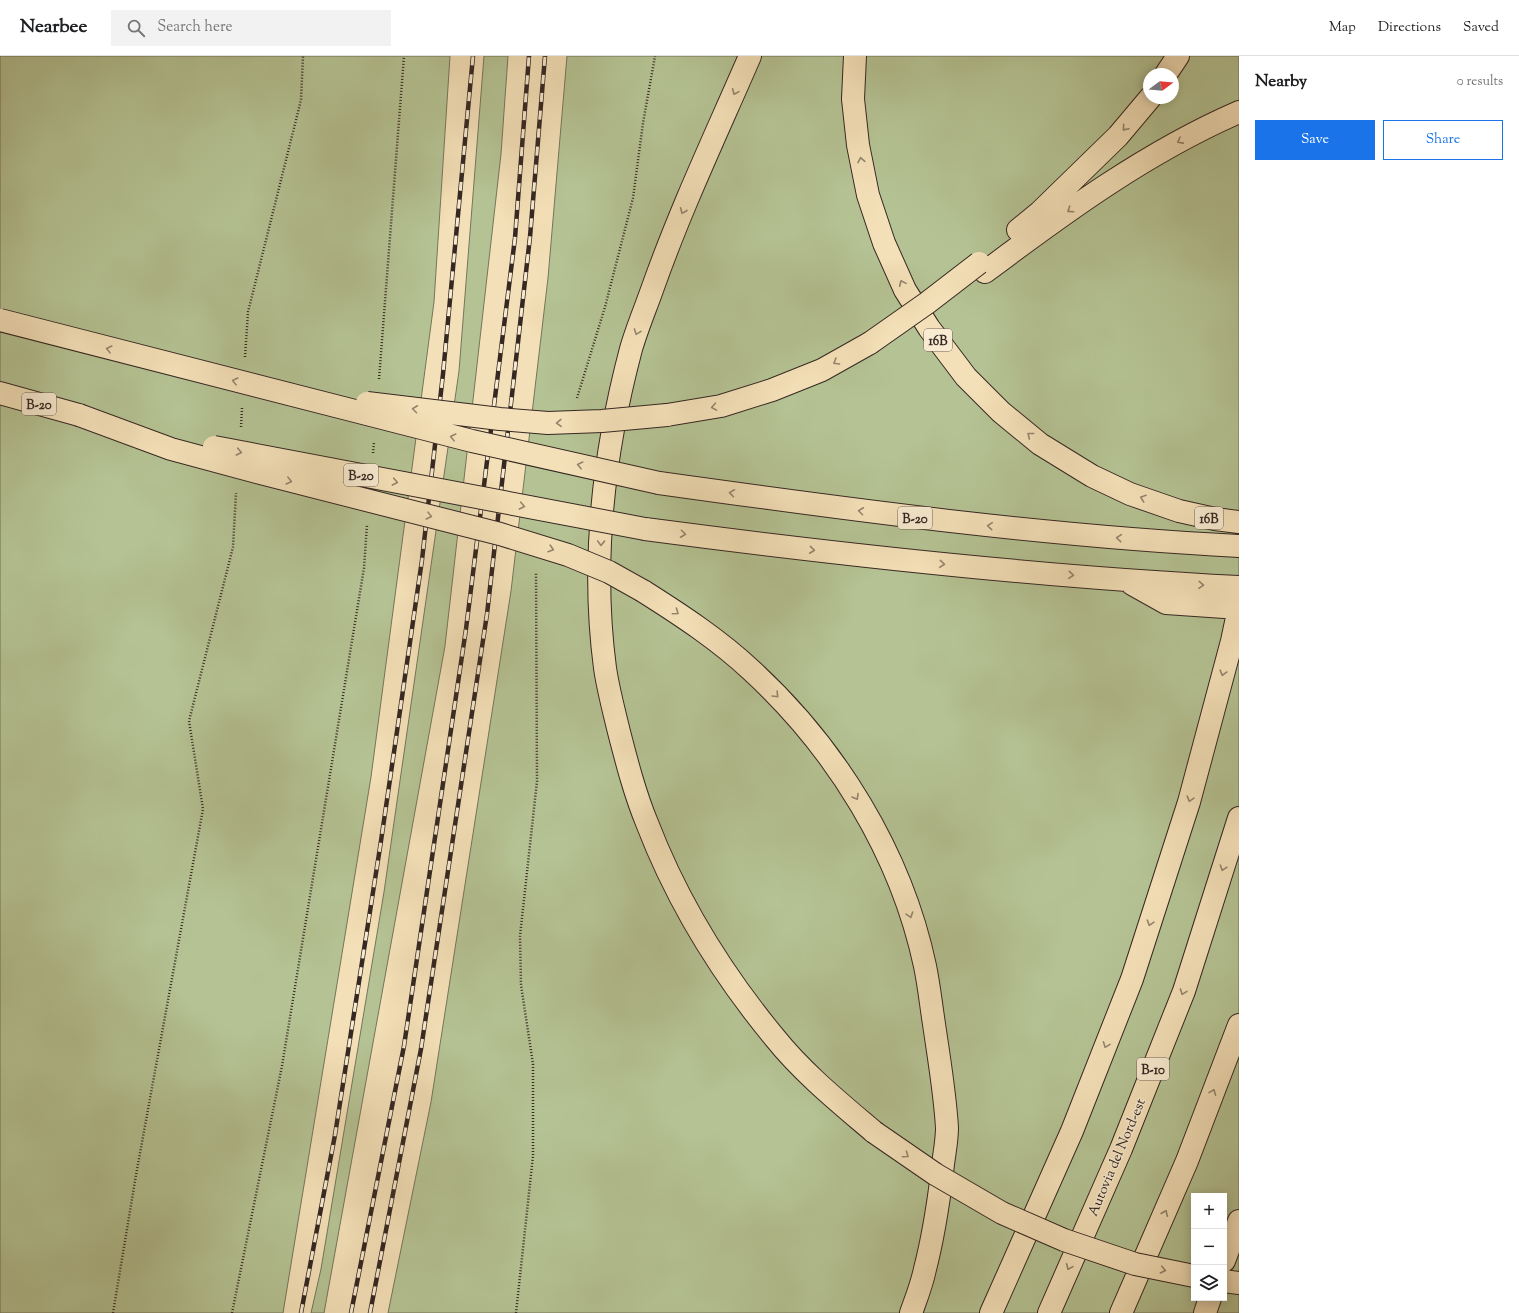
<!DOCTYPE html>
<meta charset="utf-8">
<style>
body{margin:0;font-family:"Sorts Mill Goudy",serif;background:#f2f2f2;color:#202124}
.controls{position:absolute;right:12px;bottom:12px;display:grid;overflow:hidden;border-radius:0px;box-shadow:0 2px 10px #0003}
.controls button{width:36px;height:36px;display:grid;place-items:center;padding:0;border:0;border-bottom:1px solid #e0e0e0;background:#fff;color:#202124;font:20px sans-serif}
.compass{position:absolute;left:1143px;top:12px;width:36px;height:36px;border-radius:50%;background:#fff;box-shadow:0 2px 10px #0003;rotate:74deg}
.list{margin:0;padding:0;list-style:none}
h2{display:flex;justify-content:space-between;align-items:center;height:52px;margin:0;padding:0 16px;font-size:17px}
h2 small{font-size:13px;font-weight:400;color:#757577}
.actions{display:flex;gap:8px;padding:12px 16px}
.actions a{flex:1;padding:9px 0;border:1px solid #1a73e8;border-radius:0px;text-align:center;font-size:14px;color:#1a73e8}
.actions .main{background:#1a73e8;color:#fff}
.icon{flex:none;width:22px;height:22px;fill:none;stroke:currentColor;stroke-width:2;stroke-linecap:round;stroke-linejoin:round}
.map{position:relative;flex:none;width:1239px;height:1257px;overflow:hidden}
header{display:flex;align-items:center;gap:24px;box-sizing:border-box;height:56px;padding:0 20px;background:#fff;border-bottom:1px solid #e0e0e0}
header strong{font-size:19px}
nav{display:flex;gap:22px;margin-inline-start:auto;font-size:14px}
.search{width:280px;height:36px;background:#f2f2f2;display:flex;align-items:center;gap:10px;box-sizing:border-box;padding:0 14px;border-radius:0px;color:#757577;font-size:15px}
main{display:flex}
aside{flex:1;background:#fff}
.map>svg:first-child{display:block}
.green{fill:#b5c394;stroke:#75755b;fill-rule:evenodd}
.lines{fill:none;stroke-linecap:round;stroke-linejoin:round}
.motorway-casing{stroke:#352722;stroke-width:24}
.path{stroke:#352722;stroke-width:2.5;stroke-dasharray:1 2;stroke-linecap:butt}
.motorway{stroke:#f4e0b8;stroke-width:22}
.rail-casing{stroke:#352722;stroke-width:4.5}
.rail{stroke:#f8ebd1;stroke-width:3;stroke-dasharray:9;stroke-linecap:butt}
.motorway-bridge-casing{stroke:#352722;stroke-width:24;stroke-linecap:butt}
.motorway-bridge{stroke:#f4e0b8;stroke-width:22}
.oneway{stroke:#94846d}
.labels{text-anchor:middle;stroke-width:3;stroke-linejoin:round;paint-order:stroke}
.shield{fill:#f8ebd1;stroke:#706256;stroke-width:1}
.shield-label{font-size:13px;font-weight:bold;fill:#352722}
.street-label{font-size:14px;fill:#352722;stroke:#f8ebd1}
</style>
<header>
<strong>Nearbee</strong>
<div class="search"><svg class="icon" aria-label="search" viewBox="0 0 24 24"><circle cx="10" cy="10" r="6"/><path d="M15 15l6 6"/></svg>Search here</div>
<nav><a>Map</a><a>Directions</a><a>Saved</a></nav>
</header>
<main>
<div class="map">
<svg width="1239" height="1257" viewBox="0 0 1239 1257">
<rect width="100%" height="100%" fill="#f4e0b8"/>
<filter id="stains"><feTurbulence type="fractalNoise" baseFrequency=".005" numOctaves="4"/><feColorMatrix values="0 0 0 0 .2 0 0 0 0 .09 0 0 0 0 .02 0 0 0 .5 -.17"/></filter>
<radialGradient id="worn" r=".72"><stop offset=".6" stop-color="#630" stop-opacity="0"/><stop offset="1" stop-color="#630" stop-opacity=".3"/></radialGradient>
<!-- green -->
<path class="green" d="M0 0H450L434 246 371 721 283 1257H0Z
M484 0H508L501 98 445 590 324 1257H311L321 1213 384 836 459 315Z
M567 0H1239V1257H388L431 1046 511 535 548 222ZM1149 18H1173V42H1149ZM1194 1140H1224V1242H1194Z"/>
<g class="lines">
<!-- motorway casing -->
<g class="motorway-casing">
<path id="motorway" d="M750 0C717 76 681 152 653 231 646 251 637 272 631 293 604 395 591 506 605 612 608 633 614 655 619 676 627 707 635 738 647 767 677 845 722 918 775 982 803 1017 840 1047 874 1076
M855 0 853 43 858 89 868 139 884 187 905 234 929 272 966 321 1001 356 1040 388 1092 420 1130 438 1179 455 1215 463 1239 466
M1166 18 1178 0
M1018 174 1040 156 1118 80 1150 42
M985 216C1065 156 1147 96 1239 56
M0 337 79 359
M667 359 721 350 772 334 822 314 870 287
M659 427C852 454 1045 480 1239 490
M645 473C842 499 1040 521 1239 531
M1132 528 1166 547 1239 552
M643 535C681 559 719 584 751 614 836 692 901 797 925 910 929 929 931 949 934 968 939 1003 945 1037 947 1072 947 1087 943 1103 942 1118 938 1150 933 1182 925 1213 922 1228 916 1243 911 1257
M1224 1205 1239 1165
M1224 1225 1239 1227
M991 1257 1072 1075 1132 923 1189 746 1232 585 1239 552
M1049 1257 1121 1093 1184 935 1239 762
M1121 1257 1187 1105 1239 969
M1205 1257 1210 1242"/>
</g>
<!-- path -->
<path class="path" d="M245 301 248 256 301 44 303 0
M379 323 404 0
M577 342 605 251 633 142 643 67 655 0
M241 371 242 352
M373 397 374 386
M113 1257 136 1119 203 753 189 665 233 491 236 437
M232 1257 282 1010 364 512 367 469
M516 1257 533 1100V1008L521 929 520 880 537 725 536 516"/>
<!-- motorway -->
<use href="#motorway" class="motorway"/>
<!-- rail casing -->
<g class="rail-casing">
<path id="rail" d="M301 1257 335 1079 381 785 422 504 443 318 473 0
M351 1257 404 990 466 573 515 182 529 0
M370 1257 421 993 487 558 530 181 545 0"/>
</g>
<!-- rail -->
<use href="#rail" class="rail"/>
<!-- motorway-bridge casing -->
<g class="motorway-bridge-casing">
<path id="motorway-bridge" d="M0 264 472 385 659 427
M870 287 927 247 979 207
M367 347 500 363 548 367 602 365 667 359
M79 359 171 393 260 417 500 478 568 499 609 516 643 535
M214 391 645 473
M874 1076 935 1118 1002 1157 1064 1184 1135 1208 1194 1220"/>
</g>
<!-- motorway-bridge -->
<use href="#motorway-bridge" class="motorway-bridge"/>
</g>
<!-- one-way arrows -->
<defs><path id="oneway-chevron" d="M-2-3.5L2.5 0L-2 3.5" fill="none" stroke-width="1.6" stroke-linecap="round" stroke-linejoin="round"/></defs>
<g class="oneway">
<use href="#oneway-chevron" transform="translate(735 36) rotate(114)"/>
<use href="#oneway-chevron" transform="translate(1125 72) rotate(131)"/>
<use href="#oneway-chevron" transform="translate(1180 85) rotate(152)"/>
<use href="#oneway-chevron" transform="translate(861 104) rotate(-101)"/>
<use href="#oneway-chevron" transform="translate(1070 154) rotate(146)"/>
<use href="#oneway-chevron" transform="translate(683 155) rotate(112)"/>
<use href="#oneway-chevron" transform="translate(902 227) rotate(-114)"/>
<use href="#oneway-chevron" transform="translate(637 276) rotate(110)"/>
<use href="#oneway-chevron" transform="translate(109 293) rotate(-166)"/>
<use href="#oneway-chevron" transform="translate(836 306) rotate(150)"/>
<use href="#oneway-chevron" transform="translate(235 325) rotate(-166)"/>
<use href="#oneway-chevron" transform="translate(714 351) rotate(170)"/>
<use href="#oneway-chevron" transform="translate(415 353) rotate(-173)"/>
<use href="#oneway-chevron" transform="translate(559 367) rotate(178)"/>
<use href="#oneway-chevron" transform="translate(1030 379) rotate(-141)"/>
<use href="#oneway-chevron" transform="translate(453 381) rotate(-166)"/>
<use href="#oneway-chevron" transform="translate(239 396) rotate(11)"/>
<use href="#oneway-chevron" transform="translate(580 409) rotate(-167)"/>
<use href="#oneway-chevron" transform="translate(289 425) rotate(14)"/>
<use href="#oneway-chevron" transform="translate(395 426) rotate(11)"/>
<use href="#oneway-chevron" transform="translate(732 437) rotate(-172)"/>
<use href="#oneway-chevron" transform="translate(1143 442) rotate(-161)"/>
<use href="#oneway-chevron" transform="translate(522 450) rotate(11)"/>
<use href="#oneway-chevron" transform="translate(861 455) rotate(-173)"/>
<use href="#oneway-chevron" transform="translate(429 460) rotate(14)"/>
<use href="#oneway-chevron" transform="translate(990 470) rotate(-175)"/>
<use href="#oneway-chevron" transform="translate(683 478) rotate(7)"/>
<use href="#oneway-chevron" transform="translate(1119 482) rotate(-175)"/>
<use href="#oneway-chevron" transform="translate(601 487) rotate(92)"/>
<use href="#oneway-chevron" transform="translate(551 493) rotate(17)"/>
<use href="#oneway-chevron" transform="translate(812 494) rotate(6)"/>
<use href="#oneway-chevron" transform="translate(942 508) rotate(5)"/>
<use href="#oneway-chevron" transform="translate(1071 519) rotate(5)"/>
<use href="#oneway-chevron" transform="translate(1201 529) rotate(3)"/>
<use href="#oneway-chevron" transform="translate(676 556) rotate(35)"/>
<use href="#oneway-chevron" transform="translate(1223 617) rotate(105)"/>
<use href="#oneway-chevron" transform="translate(776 639) rotate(46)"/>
<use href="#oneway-chevron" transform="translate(856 741) rotate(60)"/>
<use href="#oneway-chevron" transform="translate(1190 743) rotate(106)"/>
<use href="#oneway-chevron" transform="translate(1223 812) rotate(108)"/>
<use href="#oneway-chevron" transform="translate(910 859) rotate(72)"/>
<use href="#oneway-chevron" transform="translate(1150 867) rotate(108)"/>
<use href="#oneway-chevron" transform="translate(1183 936) rotate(110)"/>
<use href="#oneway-chevron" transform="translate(1106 989) rotate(111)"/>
<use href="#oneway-chevron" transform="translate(1213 1036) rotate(-69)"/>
<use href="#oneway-chevron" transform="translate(906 1099) rotate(35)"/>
<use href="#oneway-chevron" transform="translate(1165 1157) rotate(-67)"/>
<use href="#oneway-chevron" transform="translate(1069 1211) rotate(114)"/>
<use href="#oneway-chevron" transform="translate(1163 1214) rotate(12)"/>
</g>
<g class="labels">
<!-- shield labels -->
<g class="shield">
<rect x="924" y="273" width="28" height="22" rx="3"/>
<rect x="22" y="337" width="34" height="22" rx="3"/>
<rect x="344" y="408" width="34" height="22" rx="3"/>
<rect x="898" y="451" width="34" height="22" rx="3"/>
<rect x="1195" y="451" width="28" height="22" rx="3"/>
<rect x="1137" y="1002" width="32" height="22" rx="3"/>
</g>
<g class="shield-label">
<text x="938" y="289">16B</text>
<text x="39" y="353">B-20</text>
<text x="361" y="424">B-20</text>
<text x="915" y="467">B-20</text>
<text x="1209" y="467">16B</text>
<text x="1153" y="1018">B-10</text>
</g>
<!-- street labels -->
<g class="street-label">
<text transform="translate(1116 1101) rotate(-67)" y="5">Autovia del Nord-est</text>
</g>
</g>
<rect width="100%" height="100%" filter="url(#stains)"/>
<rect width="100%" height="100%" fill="url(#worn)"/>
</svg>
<div class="controls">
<button>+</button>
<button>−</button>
<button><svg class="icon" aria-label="layers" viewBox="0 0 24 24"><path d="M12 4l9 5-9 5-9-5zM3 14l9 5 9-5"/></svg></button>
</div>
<svg class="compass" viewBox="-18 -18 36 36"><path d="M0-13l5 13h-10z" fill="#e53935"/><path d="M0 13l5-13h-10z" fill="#757577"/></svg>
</div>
<aside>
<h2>Nearby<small>0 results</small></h2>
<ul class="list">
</ul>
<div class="actions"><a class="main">Save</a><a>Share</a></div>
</aside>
</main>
